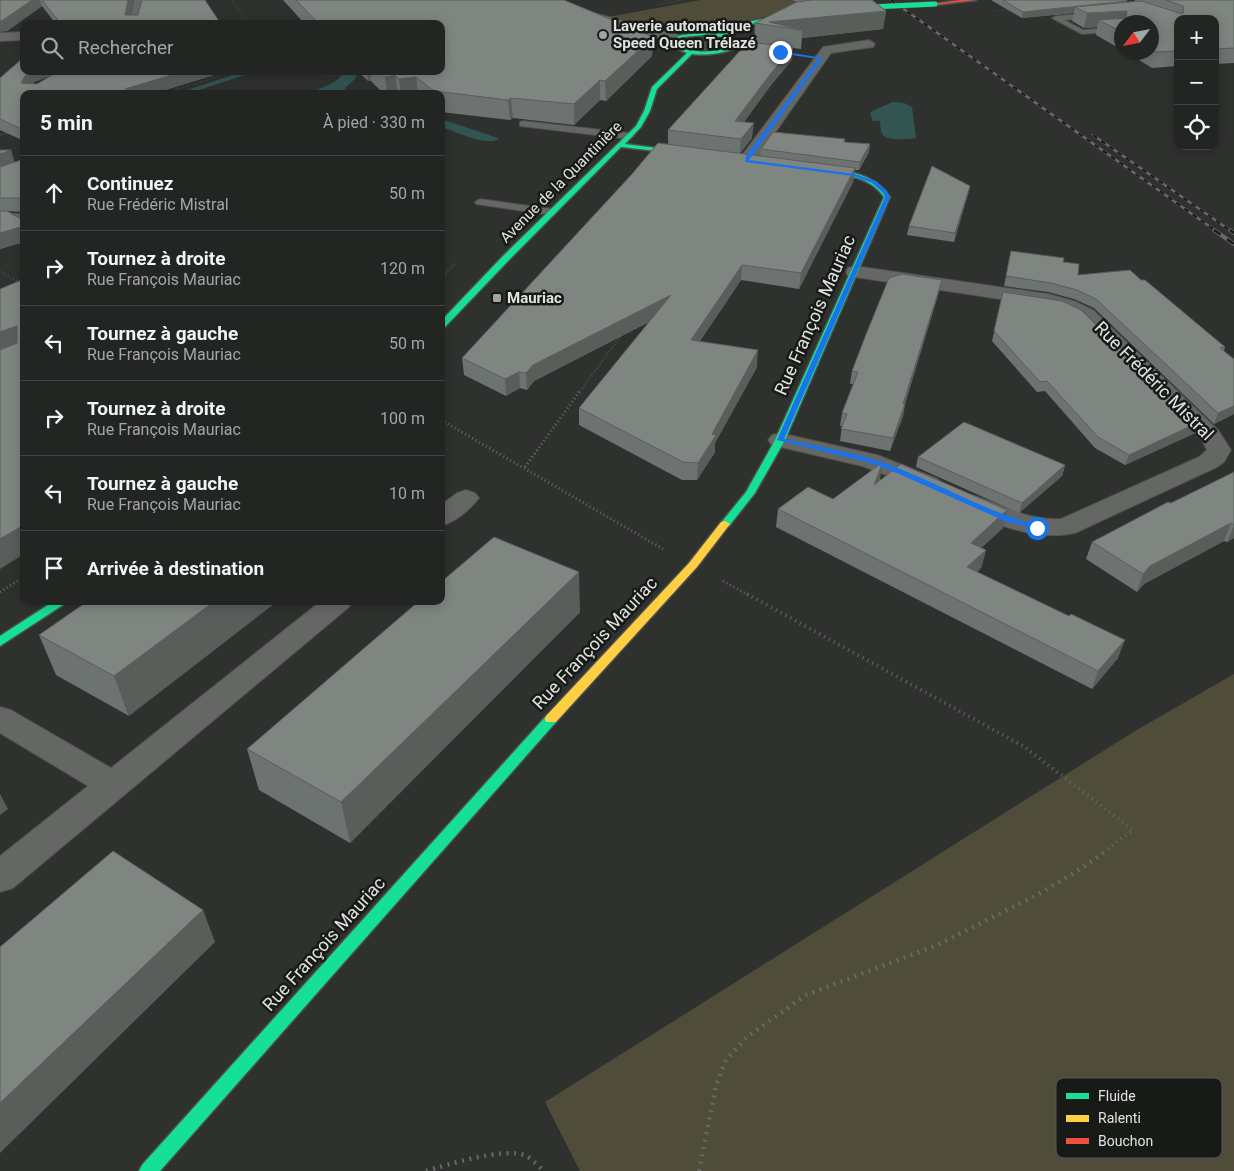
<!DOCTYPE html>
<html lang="fr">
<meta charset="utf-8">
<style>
body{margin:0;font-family:Roboto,sans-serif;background:#2b2d2b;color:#f1f3f6}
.controls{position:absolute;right:15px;top:15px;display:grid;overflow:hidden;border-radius:10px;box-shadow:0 2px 12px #0003}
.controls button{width:45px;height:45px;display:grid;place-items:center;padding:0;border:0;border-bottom:1px solid #404241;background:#232523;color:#f1f3f6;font:25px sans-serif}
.compass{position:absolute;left:1114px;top:15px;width:45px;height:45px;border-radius:50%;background:#232523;box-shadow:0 2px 12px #0003;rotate:238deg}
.stop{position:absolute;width:15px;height:15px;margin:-11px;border:4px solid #1a73e8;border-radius:50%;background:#fff}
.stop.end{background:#1a73e8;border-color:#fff;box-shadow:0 1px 5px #0008}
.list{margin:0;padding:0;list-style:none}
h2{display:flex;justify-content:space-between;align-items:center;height:65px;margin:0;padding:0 20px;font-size:21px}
h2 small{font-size:16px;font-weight:400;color:#a3a5a6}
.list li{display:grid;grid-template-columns:32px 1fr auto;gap:15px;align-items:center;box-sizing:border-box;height:75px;padding:0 20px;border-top:1px solid #404241}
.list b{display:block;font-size:19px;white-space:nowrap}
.list p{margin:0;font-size:16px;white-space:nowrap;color:#a3a5a6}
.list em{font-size:16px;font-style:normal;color:#a3a5a6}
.icon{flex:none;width:28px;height:28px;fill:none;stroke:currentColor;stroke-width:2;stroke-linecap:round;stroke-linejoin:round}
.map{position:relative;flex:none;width:1234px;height:1171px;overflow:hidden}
.search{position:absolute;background:#232523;box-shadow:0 2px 12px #0003;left:20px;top:20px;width:425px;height:55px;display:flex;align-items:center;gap:12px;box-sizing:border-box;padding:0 18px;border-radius:10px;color:#a3a5a6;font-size:19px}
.panel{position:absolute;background:#232523;box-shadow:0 2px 12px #0003;left:20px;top:90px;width:425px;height:515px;border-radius:10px}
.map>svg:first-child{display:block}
.green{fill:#4f4d3a}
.water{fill:#335552}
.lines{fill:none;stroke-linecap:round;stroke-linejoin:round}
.lane-casing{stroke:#4c4e4c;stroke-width:2}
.street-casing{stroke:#4c4e4c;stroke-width:2}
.fast-casing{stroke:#4c4e4c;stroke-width:3}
.slow-casing{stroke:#4c4e4c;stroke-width:3}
.jam-casing{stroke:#4c4e4c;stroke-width:3}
.path-far5{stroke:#666866;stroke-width:1;stroke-dasharray:0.5 2;stroke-linecap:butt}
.path-far4{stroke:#666866;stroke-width:2;stroke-dasharray:0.5 2;stroke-linecap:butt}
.path-far3{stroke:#666866;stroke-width:2.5;stroke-dasharray:0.5 2.5;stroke-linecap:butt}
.path-far2{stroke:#666866;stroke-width:3;stroke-dasharray:1 3;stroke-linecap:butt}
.path-far1{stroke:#666866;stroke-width:4;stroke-dasharray:1 4.5;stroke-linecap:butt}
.path{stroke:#666866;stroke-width:4.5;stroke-dasharray:2 5.5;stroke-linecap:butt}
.lane{fill:#656765;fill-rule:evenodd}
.street{fill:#656765;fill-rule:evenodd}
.fast{fill:#16e098;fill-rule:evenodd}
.slow{fill:#ffcf43;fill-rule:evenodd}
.jam{fill:#f24e42;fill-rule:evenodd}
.rail-far1-casing{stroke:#666766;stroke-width:2.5}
.rail-casing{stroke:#666766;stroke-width:4}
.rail-far1{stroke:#181a18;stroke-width:2;stroke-dasharray:5;stroke-linecap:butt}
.rail{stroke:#181a18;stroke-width:2.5;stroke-dasharray:8;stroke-linecap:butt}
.fast-bridge-casing{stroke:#4c4e4c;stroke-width:6;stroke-linecap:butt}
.fast-bridge{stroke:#16e098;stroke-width:5}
.wall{fill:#6d7370;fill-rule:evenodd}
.shaded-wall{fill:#595e5b}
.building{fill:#7f8682;stroke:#595e5b}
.route{fill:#1a73e8}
.poi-dot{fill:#a2a5a2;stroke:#181a18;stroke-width:2}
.labels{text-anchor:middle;stroke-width:5;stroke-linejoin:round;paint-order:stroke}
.far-poi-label{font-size:15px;font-weight:bold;fill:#e0e3e0;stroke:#181a18;text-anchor:start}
.far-street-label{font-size:15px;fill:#e0e3e0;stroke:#181a18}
.street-label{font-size:18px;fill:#e0e3e0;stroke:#181a18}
.key{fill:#181a18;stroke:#545654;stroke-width:1}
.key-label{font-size:14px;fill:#e0e3e0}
</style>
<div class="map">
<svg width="1234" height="1171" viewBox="0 0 1234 1171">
<rect width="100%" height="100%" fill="#2f312f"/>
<!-- green -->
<path class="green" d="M701 0H868L782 13 699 31 664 29 608 17Z
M709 37 721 40 725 44C714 52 689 53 680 42L688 38Z
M1234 674V1171H580L545 1102 1135 731Z"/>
<!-- water -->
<path class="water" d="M245 71H257L187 94H175Z
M343 71H357L356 78 345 88 346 90 356 94H310C321 86 339 85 343 71Z
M893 102 904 103 912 107 916 138C908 139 887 142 882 134 880 131 881 125 880 121H873L870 114 872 111Z
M441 119 498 138 499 139C487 147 455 131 441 127Z"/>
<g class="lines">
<!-- lane casing -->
<g class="lane-casing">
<path id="lane" d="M1095 13 1099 15 1098 17 1064 20 1083 30 1122 27V31L1082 34 1052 18 1056 16Z
M523 121 629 133 634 136 629 139 520 126V122Z
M480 199 552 209 557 212 552 215 476 204 475 202Z"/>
</g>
<!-- street casing -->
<g class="street-casing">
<path id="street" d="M134 0H146L141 24H129Z
M544 0H558L586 11 679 35 681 38 675 42C652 36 557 14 544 0Z
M24 32V40L0 41V33Z
M869 40 875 44 873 47 831 53 753 164H741L739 161 743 154 823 47Z
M0 213 24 214V224L0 223Z
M855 266 1048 294 1074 301 1093 310 1218 430 1231 450 1224 462 1217 467 1075 533C1043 540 1010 530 981 517 973 513 964 511 958 503L962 498 971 495C1004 504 1025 521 1061 519L1199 457 1207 450 1202 440 1079 318 1060 309 1047 306 848 276 846 272 848 268Z
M780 433 877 455 938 479 941 484 938 489 929 491 862 466 772 445 768 440 772 435Z
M466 490 475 493 479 498C470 510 455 522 441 526V505L457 493Z
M321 601H353L349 607 13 888 0 892V856L88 786 0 733V707L11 710 111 768Z"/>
</g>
<!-- fast casing -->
<g class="fast-casing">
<path id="fast" d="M796 13 798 15 755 23 724 35 740 42 739 47C724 53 709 56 692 54L657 89 650 111 641 127 625 144 689 152 692 154 691 155 621 147 509 260 444 328H441V321L503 256 636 126 644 111 652 87 687 53 668 45 669 40 682 35 704 33 717 34 752 21ZM704 35 722 37 734 43V45C714 54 693 54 673 43L683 37Z
M816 168C845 170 873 172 890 197L785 440 755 493 729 526H721L720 524 746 492 775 440 884 197C867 173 840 176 814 171L813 170Z
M54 601H69L0 646V636Z
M551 714 556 716 557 719 556 722 160 1171H139L142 1165 546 716Z"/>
</g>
<!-- slow casing -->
<g class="slow-casing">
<path id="slow" d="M725 521 730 524 697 567 556 722H546L545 719 546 716 689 563 721 522Z"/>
</g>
<!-- jam casing -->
<g class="jam-casing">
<path id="jam" d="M961 0H976L935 5 933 4Z"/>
</g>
<!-- path-far5 -->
<path class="path-far5" d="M232 0 250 24
M664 0 686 8
M657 5 683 0
M996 11 1010 10
M326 75 363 74
M162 94 236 71"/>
<!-- path-far4 -->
<path class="path-far4" d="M0 135 11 132"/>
<!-- path-far3 -->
<path class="path-far3" d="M0 272 24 284
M441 277 456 263
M579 393 622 334"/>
<!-- path-far2 -->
<path class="path-far2" d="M441 420 663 549
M525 467 580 391
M723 581 750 596
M0 592 24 577"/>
<!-- path-far1 -->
<path class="path-far1" d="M747 594 1023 746 1133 830 1105 851"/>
<!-- path -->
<path class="path" d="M426 1171C446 1165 507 1146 526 1156 532 1159 538 1166 544 1171
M699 1171 716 1085 726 1060 747 1037 806 995 935 946 1037 895 1082 868 1107 850"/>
<!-- lane -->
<use href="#lane" class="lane"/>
<!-- street -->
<use href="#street" class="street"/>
<!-- fast -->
<use href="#fast" class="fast"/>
<!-- slow -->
<use href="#slow" class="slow"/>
<!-- jam -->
<use href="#jam" class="jam"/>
<!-- rail-far1 casing -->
<g class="rail-far1-casing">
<path id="rail-far1" d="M891 0 1216 231
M1093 135 1231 231"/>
</g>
<!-- rail casing -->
<g class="rail-casing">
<path id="rail" d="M1214 230 1234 244
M1230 230 1234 233"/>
</g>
<!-- rail-far1 -->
<use href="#rail-far1" class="rail-far1"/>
<!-- rail -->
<use href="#rail" class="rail"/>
<!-- fast-bridge casing -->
<g class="fast-bridge-casing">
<path id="fast-bridge" d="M871 7 935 4"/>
</g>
<!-- fast-bridge -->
<use href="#fast-bridge" class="fast-bridge"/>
</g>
<!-- wall -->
<path class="wall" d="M0 0H133L130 15 221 24H56L42 6 7 31Z
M283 0H564L653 37 652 56 606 101 600 100 574 125 513 118 510 120 441 112V94H384L371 81H368L357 71H441V24H305Z
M792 0H872L886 11 883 29 802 38 801 49 793 48 792 60 771 85 744 122 752 138 740 153 760 156 761 149 845 139V142L870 144 869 152 859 170H855L853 182 799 289 741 280 700 341 757 367 715 443V452L697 480H682L579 425V408L649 322 534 381 527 390 520 388 506 396 464 375 462 358 668 144V130L754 42 755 23 797 2Z
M991 0H1130H1127V2L1135 1V0H1234V63L1215 64V19H1178V66L1152 68 1126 52H1152V22H1122V50L1096 35 1097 27 1084 28 1072 21 1074 13 1022 18Z
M68 71H227L152 94H24V141L0 130V78L56 74 53 75ZM52 75 37 84H33L34 82Z
M0 150 15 162 21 160 24 150V212L7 211 24 221V242L0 249Z
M970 186 968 194 954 242 907 235 909 226Z
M1011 251 1063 262 1078 275 1141 280 1225 347 1224 351 1234 414 1214 424 1094 308 1074 299 1048 292 1004 286Z
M942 280 939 292 905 404 903 416 890 451 840 441 842 426H840L842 413 853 384H850L852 371Z
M1003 292 1197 423 1193 434 1125 465 1095 448 1045 391 1037 392 992 341Z
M918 457 1065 465 1062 476 1019 513 916 467Z
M1234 472V538L1227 542 1224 541 1144 584 1137 592 1086 559 1092 542 1171 503Z
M880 479 879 481 1003 528 981 548 986 550 981 568 977 572 1118 658 1092 689 776 527 778 509 833 499Z
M88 601 129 716 56 675 39 635Z
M580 612 350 843 259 790 247 749Z"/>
<!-- shaded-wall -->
<path class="shaded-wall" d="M32 0H40L42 6 7 31 0 32V21Z
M128 0H133L128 24 125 15Z
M1127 1 1075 7 1074 13 1022 18 1023 12Z
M886 11 883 29 802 38V30L769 22Z
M1127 11 1124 22 1099 20 1097 27 1084 28 1087 13Z
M653 37 652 56 606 101 605 81Z
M793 47 792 60 771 85 734 135 735 121 772 72Z
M30 71H67L56 74 34 82 28 87 21 83 25 76Z
M185 71H227L152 94H126L125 89Z
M367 71H370L371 81H368Z
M395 75 398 94H387L385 77Z
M416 77 418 94H401L399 79Z
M600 80V100L574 125V104Z
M511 98 513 118 510 120 508 100Z
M754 123 752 138 740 154 741 139Z
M870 144 869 152 859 170 860 162Z
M11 150 15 163 0 168V154Z
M855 168 853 182 799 289 801 273Z
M970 186 968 194 954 242 955 233Z
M24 200V208L21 201Z
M24 226V242L0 249V233Z
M742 265 741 280 690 356 691 340Z
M942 280 939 292 901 416 905 404 903 416 890 451 893 438Z
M671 295 670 311 534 381 527 390 526 373 533 365Z
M17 326 24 344 0 356V332Z
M758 350 757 367 715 443V452L697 480 698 463 712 434Z
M519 372 520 388 506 396 505 379Z
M1234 406V414L1214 424 1218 413Z
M1197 423 1193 434 1125 465 1129 455Z
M883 462 880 479 871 502 874 485Z
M1065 465 1062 476 1019 513 1022 503Z
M1007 510 1003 528 967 560 971 543Z
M1231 523 1224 541 1144 584 1137 592 1143 574 1150 566Z
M24 525V554L0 569V539Z
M1234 526V538L1227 542Z
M986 550 981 568 963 585 967 567Z
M579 572 580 612 350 843 341 802Z
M215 601H278L129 716 114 676Z
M1125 640 1118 658 1092 689 1098 671Z
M0 794 8 809 0 815Z
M203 910 215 942 0 1153V1103Z"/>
<!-- building -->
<path class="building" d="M0 0H32L3 20 0 21Z
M42 0H128L125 15H138L142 0H205L221 24H61Z
M296 0H564L653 37 605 81 600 80 574 104 511 98 508 100 434 91 416 77 399 79 395 75 385 77 379 71H441V24H319Z
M812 0H872L886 11 769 22 802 30 755 23 797 2Z
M1003 0H1127V1L1023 12Z
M1166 0H1234V48L1215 49V19H1178V51L1156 52 1152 49V22H1122V32L1099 20 1126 18 1127 11 1087 13 1075 7 1141 1 1182 14 1184 12 1183 6Z
M748 42 793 47 772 72 735 121 754 123 741 139 668 130Z
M24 57V71H30L25 76 21 83 37 84 52 75 68 71H185L125 89 136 94H24V130L0 119V78Z
M773 132 845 139 844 142 870 144 860 162 761 149Z
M658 143 855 168 801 273 742 265 691 340 758 350 712 434 716 435 698 463 683 462 579 408 671 295 533 365 526 373 519 372 505 379 462 358 632 174Z
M0 150H11L0 154Z
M22 150H24V200L21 201 19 198H0V167L21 160Z
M932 166 970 186 955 233 909 226Z
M0 211H7L24 221V226L0 233Z
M1011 251 1064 258 1063 262 1079 264 1078 275 1130 270 1141 280H1145L1225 347 1220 348 1234 359V406L1218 413 1096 299 1077 290 1051 283 1006 276Z
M902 274 942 280 903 404H905L893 438 841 429 847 414 842 413 858 372 852 371 865 337 889 278Z
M24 279V525L0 539V350L17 343V326L0 332V289Z
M1003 292 1062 301 1081 310 1197 423 1129 455 1098 437 1047 381 1040 382 994 331Z
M964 422 1065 465 1022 503 918 457Z
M883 462 874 485 901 464 1007 510 971 543 986 550 967 567 1069 616 1071 614 1125 640 1098 671 778 509 808 487 833 499Z
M1234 472V525L1231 523 1150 566 1143 574 1092 542 1168 502 1171 503Z
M494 537 579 572 341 802 247 749 419 601H441V582Z
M88 601H215L114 676 39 635Z
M113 851 203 910 0 1103V947Z"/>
<!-- route -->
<path class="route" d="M780 51 823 58 749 160 855 174 876 181 887 191 890 197 784 439C821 447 860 453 895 467 944 486 989 513 1040 526V529L1007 522 890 470 867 462 777 440 885 197 883 193 872 183 853 176 745 162 746 156 818 59 779 53Z"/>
<!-- markers -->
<g class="poi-dot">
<circle cx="603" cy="35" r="5"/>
<rect x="492" y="293" width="10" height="10" rx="2.5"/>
</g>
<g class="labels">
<!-- far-poi labels -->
<g class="far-poi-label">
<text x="613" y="31">Laverie automatique<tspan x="613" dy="17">Speed Queen Trélazé</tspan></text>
<text x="507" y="303">Mauriac</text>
</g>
<!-- far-street labels -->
<g class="far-street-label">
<text transform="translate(561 182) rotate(-45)" y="5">Avenue de la Quantinière</text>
</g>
<!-- street labels -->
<g class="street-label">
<text transform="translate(815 315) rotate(-66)" y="6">Rue François Mauriac</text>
<text transform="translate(1154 381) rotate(45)" y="6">Rue Frédéric Mistral</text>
<text transform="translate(595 643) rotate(-47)" y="6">Rue François Mauriac</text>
<text transform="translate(324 944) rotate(-48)" y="6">Rue François Mauriac</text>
</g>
</g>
<!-- legend -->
<rect x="1056" y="1078" width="166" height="80" rx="8" class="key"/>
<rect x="1066" y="1093" width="23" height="6" fill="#16e098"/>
<rect x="1066" y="1115" width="23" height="7" fill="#ffcf43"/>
<rect x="1066" y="1138" width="23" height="6" fill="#f24e42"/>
<g class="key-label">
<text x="1098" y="1101">Fluide</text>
<text x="1098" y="1123">Ralenti</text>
<text x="1098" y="1146">Bouchon</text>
</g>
</svg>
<div class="controls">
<button>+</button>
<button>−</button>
<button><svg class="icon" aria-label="locate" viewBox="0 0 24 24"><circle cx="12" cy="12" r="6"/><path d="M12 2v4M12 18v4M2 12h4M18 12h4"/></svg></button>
</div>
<svg class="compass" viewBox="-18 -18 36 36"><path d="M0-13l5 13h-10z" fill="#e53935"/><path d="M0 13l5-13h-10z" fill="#a3a5a6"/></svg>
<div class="stop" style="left:1037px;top:528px"></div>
<div class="stop end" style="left:780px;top:52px"></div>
<div class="search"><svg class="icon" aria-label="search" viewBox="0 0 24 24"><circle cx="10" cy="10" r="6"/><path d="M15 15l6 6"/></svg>Rechercher</div>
<section class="panel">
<h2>5 min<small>À pied · 330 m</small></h2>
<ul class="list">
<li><svg class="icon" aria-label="ahead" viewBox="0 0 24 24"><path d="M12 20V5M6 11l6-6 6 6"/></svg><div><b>Continuez</b><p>Rue Frédéric Mistral</p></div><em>50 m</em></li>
<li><svg class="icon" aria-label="right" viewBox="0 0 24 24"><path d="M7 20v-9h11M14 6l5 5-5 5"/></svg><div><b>Tournez à droite</b><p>Rue François Mauriac</p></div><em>120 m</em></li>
<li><svg class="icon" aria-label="left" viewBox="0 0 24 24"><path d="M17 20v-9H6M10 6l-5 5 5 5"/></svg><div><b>Tournez à gauche</b><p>Rue François Mauriac</p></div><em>50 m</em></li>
<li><svg class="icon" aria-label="right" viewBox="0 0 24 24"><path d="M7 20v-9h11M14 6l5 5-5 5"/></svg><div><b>Tournez à droite</b><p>Rue François Mauriac</p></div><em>100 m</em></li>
<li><svg class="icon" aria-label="left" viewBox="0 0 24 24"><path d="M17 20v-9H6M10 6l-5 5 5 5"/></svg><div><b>Tournez à gauche</b><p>Rue François Mauriac</p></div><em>10 m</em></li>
<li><svg class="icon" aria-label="arrive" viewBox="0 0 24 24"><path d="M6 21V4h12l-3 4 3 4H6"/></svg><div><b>Arrivée à destination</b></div></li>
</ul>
</section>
</div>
